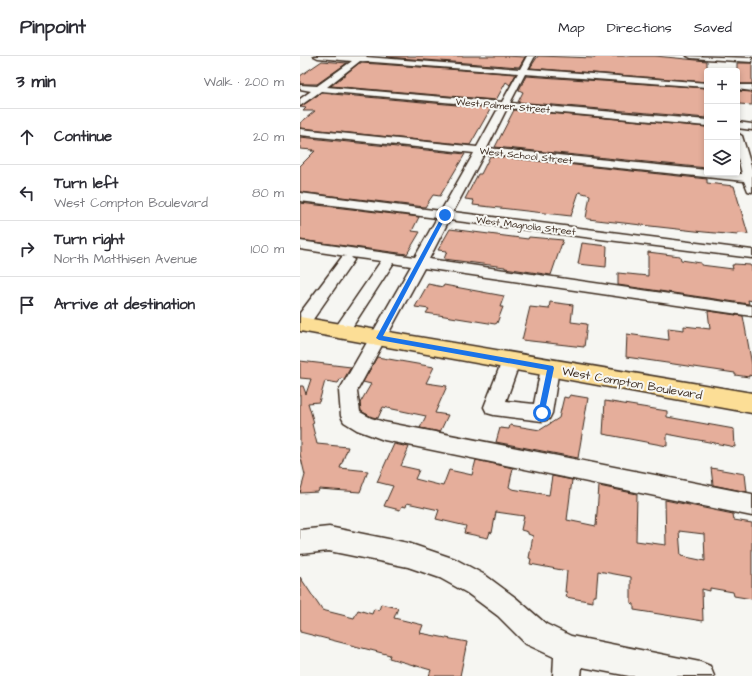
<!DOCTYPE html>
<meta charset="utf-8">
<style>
body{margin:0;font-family:"Architects Daughter",sans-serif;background:#f7f7f7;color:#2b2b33}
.controls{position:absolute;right:12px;top:12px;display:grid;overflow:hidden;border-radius:4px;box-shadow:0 2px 6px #0003}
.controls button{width:36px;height:36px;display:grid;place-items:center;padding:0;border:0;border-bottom:1px solid #e1e1e2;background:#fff;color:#2b2b33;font:20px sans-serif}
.stop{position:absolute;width:12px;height:12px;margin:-9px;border:3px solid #1a73e8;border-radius:50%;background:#fff}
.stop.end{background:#1a73e8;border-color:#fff;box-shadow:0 1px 4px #0008}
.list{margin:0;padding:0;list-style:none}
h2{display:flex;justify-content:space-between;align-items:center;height:52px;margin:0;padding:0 16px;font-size:17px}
h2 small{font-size:13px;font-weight:400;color:#7c7c81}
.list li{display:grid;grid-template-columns:26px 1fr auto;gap:12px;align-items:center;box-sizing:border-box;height:56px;padding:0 16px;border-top:1px solid #e1e1e2}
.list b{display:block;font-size:15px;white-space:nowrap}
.list p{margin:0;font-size:13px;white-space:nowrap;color:#7c7c81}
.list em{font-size:13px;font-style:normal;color:#7c7c81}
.icon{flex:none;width:22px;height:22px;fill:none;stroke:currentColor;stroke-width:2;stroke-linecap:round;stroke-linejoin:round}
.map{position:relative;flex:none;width:452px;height:620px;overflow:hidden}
header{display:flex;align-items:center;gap:24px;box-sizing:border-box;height:56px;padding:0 20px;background:#fff;border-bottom:1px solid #e1e1e2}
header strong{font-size:19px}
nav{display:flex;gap:22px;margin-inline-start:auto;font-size:14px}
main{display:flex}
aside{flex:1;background:#fff}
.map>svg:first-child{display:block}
.building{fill:#e5ae9b;stroke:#3b2a1e;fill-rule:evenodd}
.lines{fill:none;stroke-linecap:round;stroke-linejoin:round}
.minor-casing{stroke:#3b2a1e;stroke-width:3}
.major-casing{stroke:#3b2a1e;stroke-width:3}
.minor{fill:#f6f6f2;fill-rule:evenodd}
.major{fill:#fcde96;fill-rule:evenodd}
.route{fill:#1a73e8}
.labels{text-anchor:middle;stroke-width:4;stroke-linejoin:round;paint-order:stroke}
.far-street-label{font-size:10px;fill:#3b2a1e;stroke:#f6f6f2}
.street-label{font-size:12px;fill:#3b2a1e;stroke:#f6f6f2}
</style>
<header>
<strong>Pinpoint</strong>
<nav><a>Map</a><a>Directions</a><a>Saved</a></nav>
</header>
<main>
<aside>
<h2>3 min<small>Walk · 200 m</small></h2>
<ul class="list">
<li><svg class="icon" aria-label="ahead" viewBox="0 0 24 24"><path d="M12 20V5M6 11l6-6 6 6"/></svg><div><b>Continue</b></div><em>20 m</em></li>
<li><svg class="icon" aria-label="left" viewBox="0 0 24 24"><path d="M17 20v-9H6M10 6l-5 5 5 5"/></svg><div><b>Turn left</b><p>West Compton Boulevard</p></div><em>80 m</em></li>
<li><svg class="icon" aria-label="right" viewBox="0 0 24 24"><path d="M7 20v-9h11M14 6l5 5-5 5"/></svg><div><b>Turn right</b><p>North Matthisen Avenue</p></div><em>100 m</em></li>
<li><svg class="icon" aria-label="arrive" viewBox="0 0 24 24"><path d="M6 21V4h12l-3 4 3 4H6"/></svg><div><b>Arrive at destination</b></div></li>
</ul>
</aside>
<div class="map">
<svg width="452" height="620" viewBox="0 0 452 620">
<rect width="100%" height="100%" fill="#f6f6f2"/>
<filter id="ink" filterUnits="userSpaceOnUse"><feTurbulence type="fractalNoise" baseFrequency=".025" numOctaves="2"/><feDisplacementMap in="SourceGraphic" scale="8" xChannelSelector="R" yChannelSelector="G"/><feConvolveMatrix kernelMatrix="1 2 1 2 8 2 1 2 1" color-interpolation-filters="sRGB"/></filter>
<g filter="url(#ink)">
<!-- building -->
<path class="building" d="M87 0H205L225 1 219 11 86 1Z
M238 0 295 2 296 0H355L407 5V26L230 12Z
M22 5 47 7 17 28H0V20Z
M59 7 78 8 216 18 210 29 206 26 196 44 31 30Z
M437 7H452V28H437Z
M226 20 407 32V62L218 46 223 36 219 34Z
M437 35 452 36V49L439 48Z
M21 37 191 52 170 89 0 72V67L15 55H3L6 52 0 51Z
M214 54 407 71V112L195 91Z
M0 81 165 98 140 140 133 139 125 151 0 136V110L15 95H11L13 94 0 93Z
M190 100 407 123V127L434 130 448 178 437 177 438 179 404 176 288 163 286 162 290 139 279 136 271 160 173 149 174 145 173 144 165 143 178 118H181Z
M0 147 119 161 112 175 120 176 107 198 0 184Z
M150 173 228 183 229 181 263 184 251 219 205 212V211L144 203 147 195 138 194Z
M282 187 307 190 306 211 278 208Z
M348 196 380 200 381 204 401 207V209L433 213 432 209H434V208L450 209 452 212V245L448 244 449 248 318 229V217L348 220Z
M128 228 143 231 144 229 204 240 200 251H203L197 267 195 268 126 257 129 253 115 251Z
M250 246 273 249 271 266 287 268 284 291 222 284 230 251 249 253Z
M408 255 443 260 452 309V320L449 319V321L435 319V317L326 301 327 278 369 284 368 272 384 274V270L410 273Z
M77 301 134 311 126 327 147 330 135 357 148 359 140 376 120 372 126 360 83 351 78 362 72 361 61 355 60 347 71 328 63 326Z
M0 305 51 311 44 323 41 322 38 327 25 325 19 346 8 347 14 367 12 368 17 388 48 391 40 412 68 415 60 436 19 433 18 436 0 437 5 419 0 398V330H3L6 338 11 323 0 322Z
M270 339 288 342 278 402 196 386 200 372 209 373 210 369 240 374 259 362 264 341 268 342Z
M305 345 367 355V361L434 373 435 391 367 378V390L303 378Z
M94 388 109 391 101 410 119 414 115 423 143 430 149 414 172 419 176 404 213 412 209 431 212 433 249 439 252 420 272 424 267 464 296 470 299 430 337 438 336 485 366 489 365 444 433 458 434 464 452 467V543L434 540 433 536 410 532V535L402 533 403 565 334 554V548L331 547V521L298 515 296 540H293V546L266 541 267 536H265L267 515 230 508 231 503 229 502 233 480 228 478V476L221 474 224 460 196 456 192 477 190 476 188 482 164 477 166 470 136 463 139 454 107 447 106 451 102 450 100 454 84 450 93 430 77 426ZM379 475 404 478 405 505 381 500Z
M411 412 445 418 447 436 413 429Z
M0 521 22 554 54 562 58 554 72 558 74 553 79 554 81 548 98 552 94 562 123 569 120 577 167 586 160 620H129L131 614 89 602 90 599 0 576Z"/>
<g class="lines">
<!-- minor casing -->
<g class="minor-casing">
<path id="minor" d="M14 0H67L66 1 220 13 227 0H235L228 13 407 27V31L225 18 210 47 407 64V70L207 52 187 92 407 114V117L442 118 437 98V77L442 80 452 113V136L448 135 444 125 184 98 153 156 452 194V202L149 164 129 203 452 250V260L124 212 57 335 60 356 71 362 84 366 452 438V460L84 384 57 374 44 366 41 360 39 335 111 210 92 207 93 208 47 279 41 281 35 279 33 275 81 205 51 201 54 204 52 207 7 272 1 274 0 257 42 201 46 200 0 193V185L115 201 137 162 0 145V137L141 155 174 97 0 79V73L177 91 199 51 21 35 0 50V43L11 35 0 33V29L17 30 52 5 18 2ZM60 5 218 17 202 46 27 31Z
M387 0 452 2V6L391 2Z
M437 29H452V35L437 33Z
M437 66 452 68V74L437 72Z
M211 298 217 300 220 305 206 345 234 348 241 312 244 307 250 305 256 307 259 312 252 357 249 363 242 365 194 359 187 357 184 351 202 305 205 300Z
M29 471 108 487 155 503 185 519 216 542 246 568 271 580 400 606 410 610 414 620H329L282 611 281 620H253L254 601 226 588 198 560 167 537 140 522 108 511 29 495 0 498V474Z"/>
</g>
<!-- major casing -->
<g class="major-casing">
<path id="major" d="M0 261 452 337V357L0 275Z"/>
</g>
<!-- minor -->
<use href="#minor" class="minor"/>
<!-- major -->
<use href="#major" class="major"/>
</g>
</g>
<!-- route -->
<path class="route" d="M143 158 147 159 83 280 253 310 254 312 244 359 242 360 238 357 247 314 79 284 76 282Z"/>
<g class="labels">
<!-- far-street labels -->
<g class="far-street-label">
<text transform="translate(203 49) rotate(5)" y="4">West Palmer Street</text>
<text transform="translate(226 99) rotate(6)" y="4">West School Street</text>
<text transform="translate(226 169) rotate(7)" y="4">West Magnolia Street</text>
</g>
<!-- street labels -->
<g class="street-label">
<text transform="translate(332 327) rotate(10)" y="4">West Compton Boulevard</text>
</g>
</g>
</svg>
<div class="controls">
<button>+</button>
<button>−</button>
<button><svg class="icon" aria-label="layers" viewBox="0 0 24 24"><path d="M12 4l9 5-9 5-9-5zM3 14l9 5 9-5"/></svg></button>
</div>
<div class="stop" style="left:242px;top:357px"></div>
<div class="stop end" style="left:145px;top:159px"></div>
</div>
</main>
